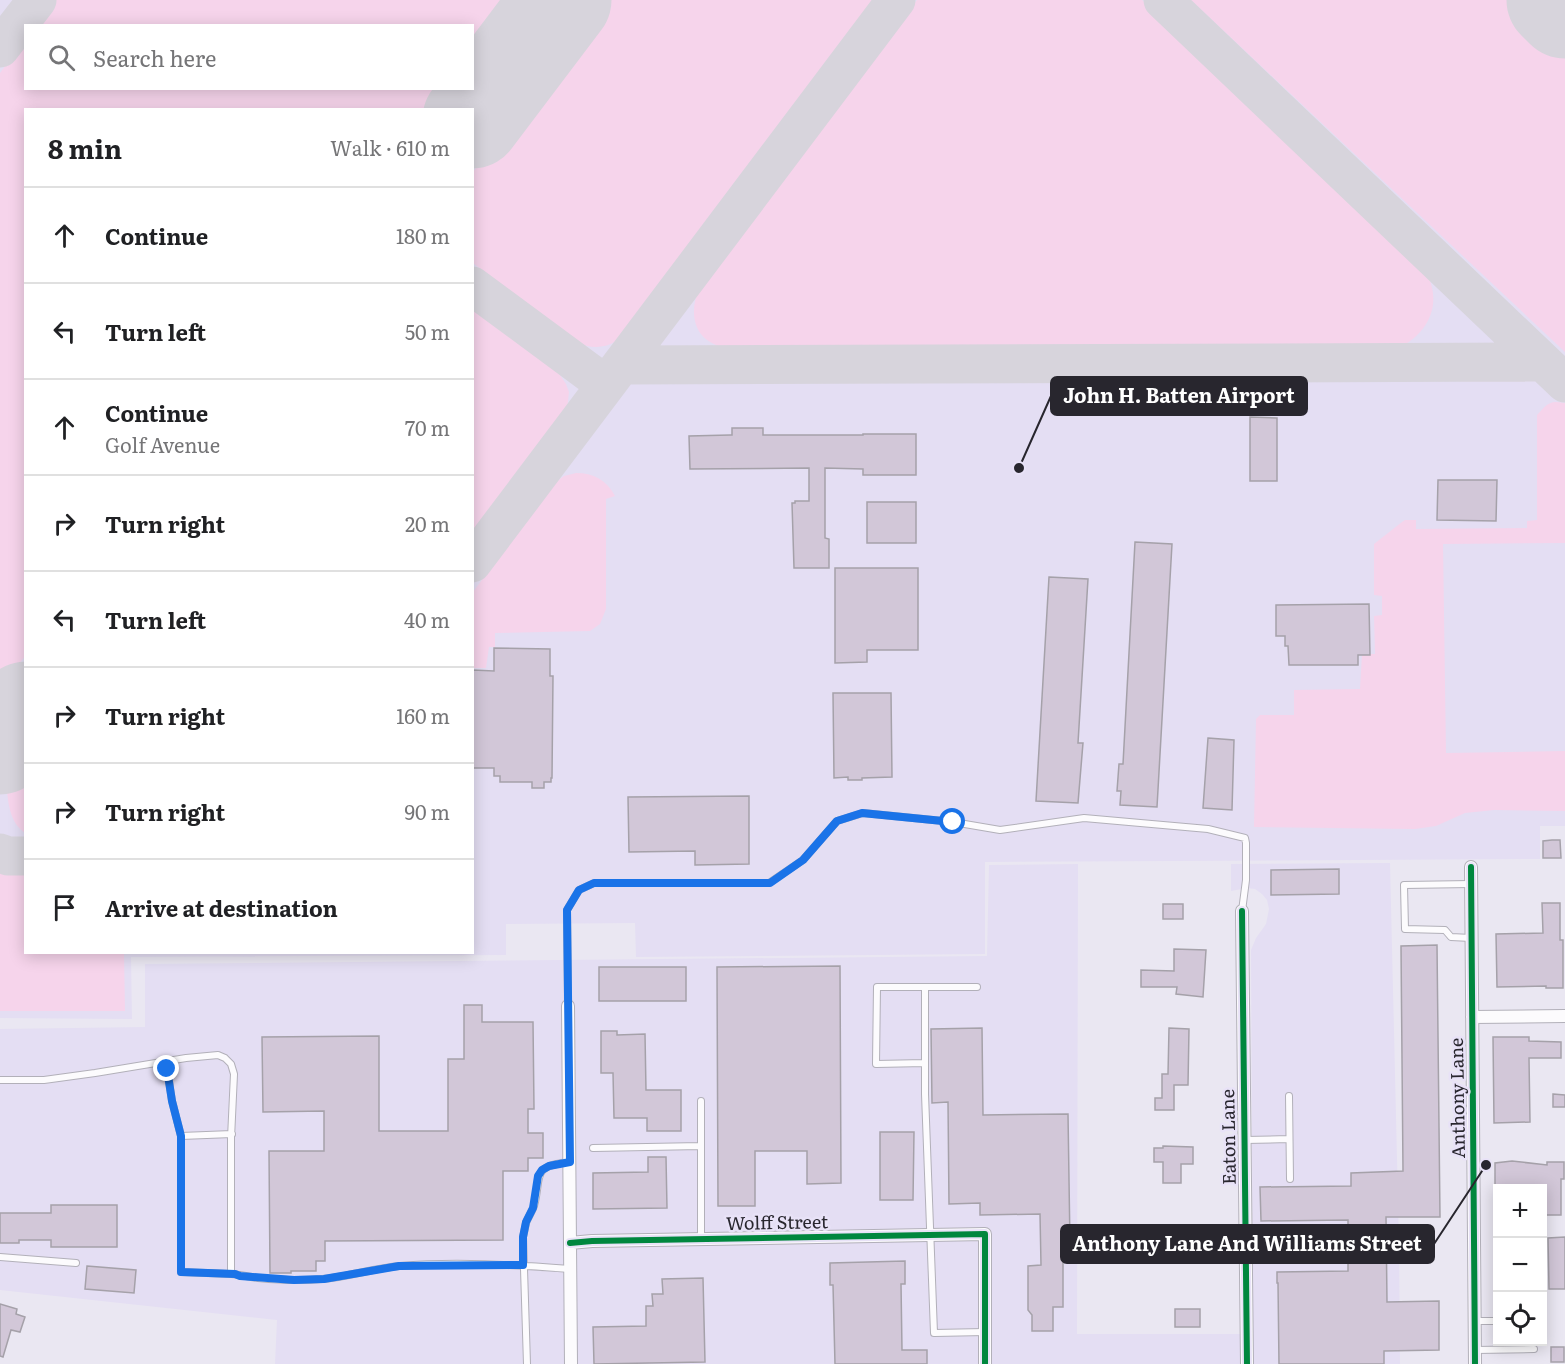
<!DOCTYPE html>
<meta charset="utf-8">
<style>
body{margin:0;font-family:Literata,serif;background:#f2f2f2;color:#202124}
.controls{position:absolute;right:18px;bottom:18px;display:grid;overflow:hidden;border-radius:0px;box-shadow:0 3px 15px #0003}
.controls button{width:54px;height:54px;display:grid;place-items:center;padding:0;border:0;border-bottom:2px solid #e0e0e0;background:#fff;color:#202124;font:30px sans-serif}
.stop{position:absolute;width:18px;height:18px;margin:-14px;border:4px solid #1a73e8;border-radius:50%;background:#fff}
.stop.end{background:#1a73e8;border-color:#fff;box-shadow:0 2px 6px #0008}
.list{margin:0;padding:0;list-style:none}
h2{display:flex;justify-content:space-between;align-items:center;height:78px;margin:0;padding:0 24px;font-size:26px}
h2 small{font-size:20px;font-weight:400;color:#757577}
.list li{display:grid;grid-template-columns:39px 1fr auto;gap:18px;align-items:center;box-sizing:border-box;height:96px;padding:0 24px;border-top:2px solid #e0e0e0}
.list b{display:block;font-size:22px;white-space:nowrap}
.list p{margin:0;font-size:20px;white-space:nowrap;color:#757577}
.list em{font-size:20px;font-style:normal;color:#757577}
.icon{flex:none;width:33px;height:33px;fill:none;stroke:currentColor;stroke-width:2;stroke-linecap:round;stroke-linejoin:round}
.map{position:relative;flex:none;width:1565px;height:1364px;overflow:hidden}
.search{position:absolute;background:#fff;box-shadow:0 3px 15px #0003;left:24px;top:24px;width:450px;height:66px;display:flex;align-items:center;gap:15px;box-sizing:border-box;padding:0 21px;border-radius:0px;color:#757577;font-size:22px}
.panel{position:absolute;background:#fff;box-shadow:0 3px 15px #0003;left:24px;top:108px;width:450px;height:846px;border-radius:0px}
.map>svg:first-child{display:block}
.built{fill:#e4def3;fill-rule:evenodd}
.green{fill:#f6d4eb}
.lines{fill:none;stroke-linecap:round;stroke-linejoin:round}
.taxiway{stroke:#d7d4dc;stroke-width:39}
.runway{stroke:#d7d4dc;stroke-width:99}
.building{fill:#d2c7d8;stroke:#a5a1a9;stroke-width:1.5}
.lane-casing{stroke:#b2b0b9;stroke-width:8}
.street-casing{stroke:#b2b0b9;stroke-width:14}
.lane{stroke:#fcfbfd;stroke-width:6}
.street{stroke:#fcfbfd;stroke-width:12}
.cycleway-casing{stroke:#e8e2f7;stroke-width:10}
.cycleway{stroke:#00873e;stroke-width:6}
.route{stroke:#1a73e8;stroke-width:8}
.labels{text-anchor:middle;stroke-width:5;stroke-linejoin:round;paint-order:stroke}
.street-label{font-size:18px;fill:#28262e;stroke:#e8e2f7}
.leader{fill:none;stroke:#28262e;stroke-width:2}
.callout-dot{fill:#28262e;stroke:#e8e2f7;stroke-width:2}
.callout{fill:#28262e;stroke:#28262e;stroke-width:2}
.callout-label{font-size:20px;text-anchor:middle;font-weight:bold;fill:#fff}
</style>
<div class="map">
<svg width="1565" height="1364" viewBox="0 0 1565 1364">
<rect width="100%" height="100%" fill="#eae7f2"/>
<!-- built -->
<path class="built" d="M0 0H1565V826H1540V859L985 862V954L636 957 635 923 506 924V955L131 957 132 1019 0 1018ZM26 26H472V88H26ZM26 110H472V952H26Z
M1390 863 1399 1243 1400 1364H275L277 1320 0 1290V1029L145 1027V964L987 956 989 865 1078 864 1077 1334H1253L1251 950 1256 938 1266 924 1269 909 1267 900 1262 894 1255 889 1247 888 1231 891V864Z"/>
<!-- green -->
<path class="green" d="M55 0H518L473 61 472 26 36 25Z
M602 0H875L621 338C607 348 593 350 576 342L473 263V172Z
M917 0H1142L1418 261C1447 295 1433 335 1392 351L734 349C725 348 715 346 707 340 691 328 691 304 700 288Z
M1191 0H1509L1565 52V352Z
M25 39 26 88 452 89 436 110H26V655L0 688V73Z
M472 306 553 367 560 375 566 384 569 392 567 410 561 418 473 536Z
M1556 402 1565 403V543L1443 544 1446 753 1565 751V811L1494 810 1465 813 1436 826 1415 829 1254 827 1256 719 1260 715H1294V690L1360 689 1362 654H1375L1374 616 1382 615V596L1374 595V544L1402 522 1405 520H1416V529L1527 528V521L1537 520V415C1543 409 1547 402 1556 402Z
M576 473C593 473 607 480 615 496L606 499V609L600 624 590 631 495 633V647H489L486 668H473V592L552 485 564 476Z
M25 767V833C11 823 9 808 7 792Z
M0 873H25L26 952 124 953 125 1011H0Z"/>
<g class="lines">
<!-- taxiway -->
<path class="taxiway" d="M1163 0 1565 383
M0 48 37 0
M472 286 606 385
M621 365 1542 362
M472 563 896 0
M0 853 8 856H26"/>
<!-- runway -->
<path class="runway" d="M1556 0 1565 9
M472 119 562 0
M0 745 26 711"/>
</g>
<!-- building -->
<path class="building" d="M1250 417 1277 418V481H1250Z
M732 428H763V435H863V434H916V475H863V469L825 468V538L829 539V568H794L792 503H795V501H809V468L690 469 689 436 730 435H732Z
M1438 480H1497L1496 521 1437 520Z
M867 502H916V543H867Z
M1135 542 1172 544 1157 807 1120 805 1121 791H1117L1119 764H1123Z
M835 568H918V650H867V662L835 663Z
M1049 577 1088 579 1078 743H1083L1078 803 1036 801Z
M1369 604 1370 655H1358V665H1289L1288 646H1285V636H1276V605Z
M494 648 550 649V676H553L552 778H551V782H544V788H532V782H500V776H494V768H472L473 670 494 671Z
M833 693H891L892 777 862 778V780H848V777L834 778Z
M1208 738 1234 740 1232 810 1203 808Z
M749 796V864L695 865V851L629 852 628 797Z
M1552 840H1560L1561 858H1543V841Z
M1339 869V894L1271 895V870Z
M1542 903H1560V940H1563V988H1546V986L1497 987 1496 934 1543 933Z
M1163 904H1183V919H1163Z
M1437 945 1440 1217H1386L1387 1302 1439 1301V1350L1384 1351V1364H1279L1278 1283H1277V1272L1348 1271V1261L1350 1258 1348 1253V1220L1261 1221 1260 1187 1351 1186V1173L1403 1171 1401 946Z
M1174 949 1206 950 1203 997 1176 994 1177 987H1141V970L1174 971Z
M840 966 841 1183 807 1184V1151H755V1206H718L717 967Z
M599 967H686V1001H599Z
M464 1005H482V1022H533L534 1109H528V1133H543V1158H528V1171H503V1240L325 1241V1261H316V1271H291V1273H270L269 1151H324V1111L263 1112 262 1037 379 1036V1131H448V1059H464Z
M982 1028 983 1115 1068 1114 1070 1245H1063V1307H1053V1331H1032V1315L1028 1310V1266L1041 1265 1040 1214 980 1215V1203L949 1204 948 1102 932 1103 931 1029Z
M1169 1028 1189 1029 1188 1085H1174V1110H1155V1098H1162V1074H1168Z
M601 1031H617V1035L645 1034 646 1090H681V1131H647V1118H614L613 1073H601Z
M1493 1037H1529V1041L1561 1042V1058H1529L1530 1122 1494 1123Z
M1553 1094 1565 1095V1107H1553Z
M880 1132H914L913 1200H880Z
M1163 1146 1193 1147V1164H1181V1183H1163V1162H1154V1148H1163Z
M648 1157H666L667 1208 593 1209V1173L648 1172Z
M1512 1161 1547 1165V1162H1564V1179H1561V1215H1546V1188H1495V1163Z
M51 1205H117V1247H51V1240H19V1243H0V1213H51Z
M1565 1237V1289H1549L1548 1238Z
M905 1261V1284H901L902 1350H927V1364H835L833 1285H830V1263Z
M87 1266 136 1270 134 1293 85 1289Z
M703 1278 705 1362 594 1364 593 1327 646 1326V1306H653L652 1294H663L662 1279Z
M0 1304 17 1309 16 1314 25 1317 20 1332 11 1330 3 1357 0 1356Z
M1175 1309H1200V1327H1175Z
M1551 1347H1564V1362H1551Z"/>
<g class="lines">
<!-- lane casing -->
<g class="lane-casing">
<path id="lane" d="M1471 884 1404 885 1405 929 1445 930 1451 937 1471 938
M925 987H977
M568 1005 567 910 579 890 594 883H769L803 860 837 821 863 813 953 822 1000 830 1084 818 1208 829 1245 838 1246 843V880L1242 911
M925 1063 876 1064 877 987H925V1094L934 1333 985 1332
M0 1080H44L95 1073 186 1058 218 1055 225 1058 231 1064 234 1074 231 1138V1274L181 1272V1136L172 1101 166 1061
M1289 1096 1290 1179
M701 1101V1239
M181 1136 232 1134
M1245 1140 1289 1139
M593 1148 701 1146
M0 1257 76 1263
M1246 1258 1345 1257
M231 1274C237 1274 250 1277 258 1278 279 1280 301 1281 322 1279 348 1277 374 1268 400 1266 456 1261 514 1265 570 1269
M1475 1321H1498
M1475 1350 1534 1349
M527 1364 523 1237C524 1233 525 1228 526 1223 528 1217 532 1212 534 1206 542 1177 530 1166 569 1162"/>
</g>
<!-- street casing -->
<g class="street-casing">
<path id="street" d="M1471 867 1475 1364
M1242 911 1247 1364
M568 1006 571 1364
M1472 1017 1565 1016
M570 1243 592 1241 985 1234V1364"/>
</g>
<!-- lane -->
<use href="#lane" class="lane"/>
<!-- street -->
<use href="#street" class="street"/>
<!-- cycleway casing -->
<g class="cycleway-casing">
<path id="cycleway" d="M1471 867 1475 1364
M1242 911 1247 1364
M570 1243 592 1241 985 1234V1364"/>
</g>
<!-- cycleway -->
<use href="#cycleway" class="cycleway"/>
</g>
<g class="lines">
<!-- route -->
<path class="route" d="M167 1069 172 1101 181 1136V1272L235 1274 240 1276 294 1280 324 1279 399 1266 523 1265V1237L526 1222 533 1208 538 1176 542 1170 549 1166 570 1162 567 910 579 890 594 883H770L803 860 837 821 862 813 953 822"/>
</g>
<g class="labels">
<!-- street labels -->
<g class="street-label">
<text transform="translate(1458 1098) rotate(-91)" y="6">Anthony Lane</text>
<text transform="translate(1229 1137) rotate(-91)" y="6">Eaton Lane</text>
<text transform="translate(777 1223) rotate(-1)" y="6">Wolff Street</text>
</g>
</g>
<!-- callouts -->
<path class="leader" d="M1019 468L1051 396M1486 1165L1434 1244"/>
<g class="callout-dot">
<circle cx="1019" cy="468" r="6"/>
<circle cx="1486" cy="1165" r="6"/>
</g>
<g class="callout">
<rect x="1051" y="377" width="256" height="38" rx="6"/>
<rect x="1061" y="1225" width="373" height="38" rx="6"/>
</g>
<g class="callout-label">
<text x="1179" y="403">John H. Batten Airport</text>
<text x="1247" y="1251">Anthony Lane And Williams Street</text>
</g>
</svg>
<div class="controls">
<button>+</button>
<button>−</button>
<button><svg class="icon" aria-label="locate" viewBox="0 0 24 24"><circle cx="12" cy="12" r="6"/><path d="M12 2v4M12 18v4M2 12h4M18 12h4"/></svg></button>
</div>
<div class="stop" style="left:953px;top:822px"></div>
<div class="stop end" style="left:167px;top:1069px"></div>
<div class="search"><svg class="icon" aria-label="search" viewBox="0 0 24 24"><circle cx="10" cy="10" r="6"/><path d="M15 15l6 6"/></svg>Search here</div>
<section class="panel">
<h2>8 min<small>Walk · 610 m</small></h2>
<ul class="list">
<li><svg class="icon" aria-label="ahead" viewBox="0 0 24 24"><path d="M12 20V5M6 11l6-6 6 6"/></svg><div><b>Continue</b></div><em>180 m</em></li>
<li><svg class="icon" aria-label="left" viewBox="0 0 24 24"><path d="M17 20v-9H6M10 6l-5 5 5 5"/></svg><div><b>Turn left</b></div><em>50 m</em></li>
<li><svg class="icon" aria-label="ahead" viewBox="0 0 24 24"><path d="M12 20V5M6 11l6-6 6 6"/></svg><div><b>Continue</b><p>Golf Avenue</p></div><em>70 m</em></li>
<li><svg class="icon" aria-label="right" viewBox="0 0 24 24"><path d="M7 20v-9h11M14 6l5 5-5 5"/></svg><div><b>Turn right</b></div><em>20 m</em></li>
<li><svg class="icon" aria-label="left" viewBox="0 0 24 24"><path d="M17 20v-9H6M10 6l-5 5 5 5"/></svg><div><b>Turn left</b></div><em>40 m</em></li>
<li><svg class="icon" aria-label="right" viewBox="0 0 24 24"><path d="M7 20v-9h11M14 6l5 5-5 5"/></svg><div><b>Turn right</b></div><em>160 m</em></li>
<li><svg class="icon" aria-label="right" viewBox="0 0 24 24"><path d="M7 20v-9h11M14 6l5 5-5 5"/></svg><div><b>Turn right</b></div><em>90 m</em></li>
<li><svg class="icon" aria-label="arrive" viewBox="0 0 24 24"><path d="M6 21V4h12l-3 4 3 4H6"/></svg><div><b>Arrive at destination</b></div></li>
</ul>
</section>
</div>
